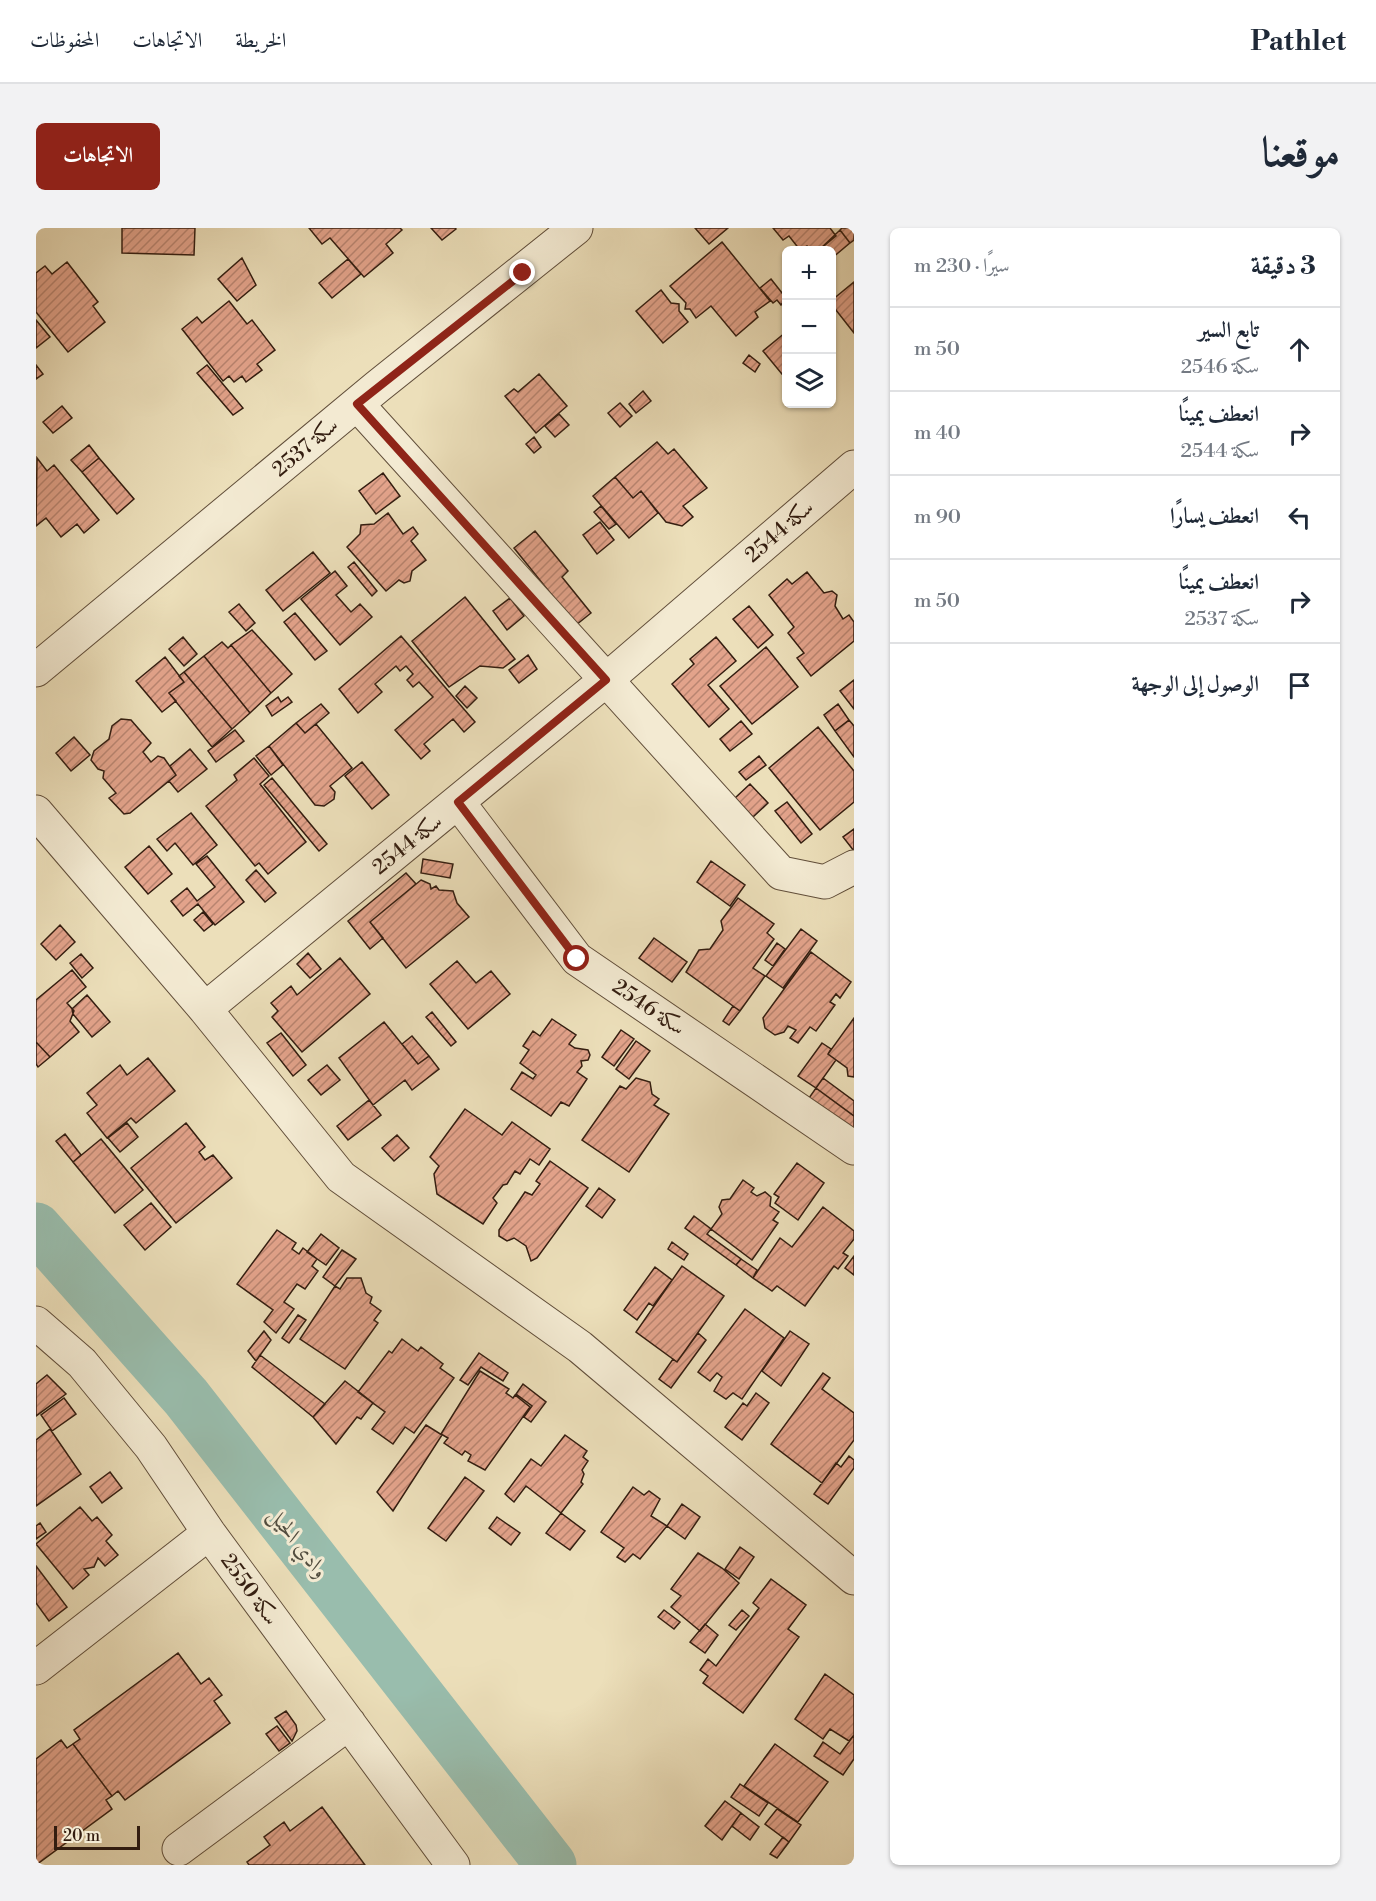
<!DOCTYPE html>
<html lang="ar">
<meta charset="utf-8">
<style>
body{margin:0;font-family:"Libre Bodoni",Amiri,serif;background:#f2f2f3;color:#1f2937;direction:rtl}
.controls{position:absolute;right:18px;top:18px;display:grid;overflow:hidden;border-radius:9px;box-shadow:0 2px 4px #0004}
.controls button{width:54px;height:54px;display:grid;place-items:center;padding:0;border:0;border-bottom:2px solid #e0e1e3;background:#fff;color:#1f2937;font:30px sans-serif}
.scale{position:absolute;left:18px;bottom:15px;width:86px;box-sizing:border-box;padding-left:6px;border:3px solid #331d10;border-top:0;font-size:16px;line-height:21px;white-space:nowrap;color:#331d10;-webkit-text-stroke:4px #f3ead2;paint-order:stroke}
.stop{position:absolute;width:18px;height:18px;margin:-14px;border:4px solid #8f2418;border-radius:50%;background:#fff}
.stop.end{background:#8f2418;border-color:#fff;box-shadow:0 2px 6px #0008}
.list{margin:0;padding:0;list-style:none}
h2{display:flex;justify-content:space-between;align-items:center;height:78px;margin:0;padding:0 24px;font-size:26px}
h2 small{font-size:20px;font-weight:400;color:#747a83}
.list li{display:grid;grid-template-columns:39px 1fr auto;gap:18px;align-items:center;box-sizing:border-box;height:84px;padding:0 24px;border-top:2px solid #e0e1e3}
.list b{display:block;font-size:22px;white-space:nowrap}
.list p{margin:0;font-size:20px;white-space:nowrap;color:#747a83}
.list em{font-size:20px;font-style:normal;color:#747a83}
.icon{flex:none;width:33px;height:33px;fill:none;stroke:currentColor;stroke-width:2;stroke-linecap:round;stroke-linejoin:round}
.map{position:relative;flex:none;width:818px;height:1637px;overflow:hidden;direction:ltr;border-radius:9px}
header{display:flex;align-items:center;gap:36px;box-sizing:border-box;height:84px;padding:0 30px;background:#fff;border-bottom:2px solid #e0e1e3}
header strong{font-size:28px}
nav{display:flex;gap:33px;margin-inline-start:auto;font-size:21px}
.intro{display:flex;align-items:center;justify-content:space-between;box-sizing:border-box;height:144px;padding:0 36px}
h1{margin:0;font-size:42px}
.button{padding:15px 27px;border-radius:9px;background:#8f2418;color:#fff;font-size:21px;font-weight:700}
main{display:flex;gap:36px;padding:0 36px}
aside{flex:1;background:#fff;border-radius:9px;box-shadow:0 2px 4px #0004}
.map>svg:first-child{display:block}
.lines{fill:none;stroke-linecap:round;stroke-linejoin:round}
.river{stroke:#99bdad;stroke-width:51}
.building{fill:url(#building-hatch);stroke:#331d10;stroke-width:1.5}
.minor-casing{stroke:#614e3a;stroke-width:35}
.minor{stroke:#f3ead2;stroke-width:33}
.route{stroke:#8f2418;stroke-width:8}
.labels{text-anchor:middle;stroke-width:6;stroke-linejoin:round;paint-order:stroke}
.street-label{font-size:21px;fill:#331d10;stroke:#f3ead2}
.water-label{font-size:22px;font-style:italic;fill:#524d3f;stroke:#f3ead2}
</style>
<header>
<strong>Pathlet</strong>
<nav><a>الخريطة</a><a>الاتجاهات</a><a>المحفوظات</a></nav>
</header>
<div class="intro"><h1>موقعنا</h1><a class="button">الاتجاهات</a></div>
<main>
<aside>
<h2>3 دقيقة<small>سيرًا · 230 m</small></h2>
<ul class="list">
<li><svg class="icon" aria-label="ahead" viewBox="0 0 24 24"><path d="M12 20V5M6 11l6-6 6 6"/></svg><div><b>تابع السير</b><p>سكة 2546</p></div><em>50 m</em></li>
<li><svg class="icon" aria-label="right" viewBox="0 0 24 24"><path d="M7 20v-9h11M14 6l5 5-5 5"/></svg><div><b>انعطف يمينًا</b><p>سكة 2544</p></div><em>40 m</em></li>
<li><svg class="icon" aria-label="left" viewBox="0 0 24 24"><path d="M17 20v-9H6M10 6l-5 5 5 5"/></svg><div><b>انعطف يسارًا</b></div><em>90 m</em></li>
<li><svg class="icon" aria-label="right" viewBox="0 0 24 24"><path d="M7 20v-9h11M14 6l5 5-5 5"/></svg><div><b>انعطف يمينًا</b><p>سكة 2537</p></div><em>50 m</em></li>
<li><svg class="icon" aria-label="arrive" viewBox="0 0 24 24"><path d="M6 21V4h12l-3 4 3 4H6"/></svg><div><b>الوصول إلى الوجهة</b></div></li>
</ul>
</aside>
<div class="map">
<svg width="818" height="1637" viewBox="0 0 818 1637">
<defs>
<pattern id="building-hatch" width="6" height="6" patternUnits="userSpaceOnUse" patternTransform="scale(1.5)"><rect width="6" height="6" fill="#e3a38b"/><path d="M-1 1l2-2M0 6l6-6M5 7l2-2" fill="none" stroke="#b98470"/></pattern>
</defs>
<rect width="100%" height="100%" fill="#ecdfba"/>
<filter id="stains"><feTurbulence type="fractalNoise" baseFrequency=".00333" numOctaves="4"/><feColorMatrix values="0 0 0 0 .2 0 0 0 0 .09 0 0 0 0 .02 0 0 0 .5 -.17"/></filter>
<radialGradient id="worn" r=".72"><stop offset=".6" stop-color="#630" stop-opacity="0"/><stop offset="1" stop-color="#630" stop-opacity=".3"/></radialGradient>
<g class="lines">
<!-- river -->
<path class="river" d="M0 1000 150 1169 515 1637"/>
</g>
<!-- building -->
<path class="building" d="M86 0H159L158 27 86 25Z
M273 0H364L366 2 350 16 357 25 328 49 294 10 286 16Z
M395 0H419L420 1 406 12Z
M659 0H692L673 16Z
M737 0H794L800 8 783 22H775L771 18 764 22 753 8 747 12Z
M806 0H818V12L814 15 804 2Z
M804 2 814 15 796 30V22H783Z
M686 14 734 73 719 84 722 89 700 108 675 78 660 90 654 81H649L650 75 634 58Z
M206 30 220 57 201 73 182 51Z
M312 31 325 46 296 70 283 55Z
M31 34 62 74 57 78 69 94 32 124 0 84V45L9 38 16 46Z
M735 51 750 70 745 77 741 72 737 75 724 60Z
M818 54V105L796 77V72Z
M625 62 635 75 643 76V83L652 94 627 115 600 83Z
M193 73 211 96 216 92 239 122 221 136 226 142 210 154 206 148 198 154 193 148 187 153 146 101 161 89 166 95Z
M0 92 14 109 0 120Z
M750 104V151L727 123Z
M713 127 724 136 719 144 707 135Z
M0 137 7 146 0 151Z
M171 137 207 180 197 187 161 145Z
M503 146 531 178 500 205 469 168 478 161 482 164Z
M607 163 615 173 600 185 593 176Z
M584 175 596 188 584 199 572 185Z
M26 178 36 190 17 205 7 194Z
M523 186 533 197 519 209 509 198Z
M498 209 505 219 498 225 490 216Z
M621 214 632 226 638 221 671 260 647 278 657 289 646 298 630 294 605 263 597 270 579 249Z
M53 217 63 230 46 244 35 232Z
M1 230 11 243 18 237 63 292 48 305 41 296 25 309 10 290 0 298Z
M63 230 98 271 81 286 46 244Z
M347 245 364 268 340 286 323 263Z
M579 249 597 270 605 263 622 285 593 310 557 268Z
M565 278 580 296 573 301 558 284Z
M352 285 367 306 377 299 382 306 375 313 390 332 376 343 374 353 368 355 363 352 350 363 311 319 324 306 325 297 338 296Z
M564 294 578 312 561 326 547 307Z
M499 303 532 343 526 349 555 385 540 397 478 320Z
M277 324 294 345 247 383 230 362Z
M318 334 341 363 336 368 312 339Z
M299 343 311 358 300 367 315 384 324 376 336 389 304 417 265 371Z
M771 344 788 365 796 363 801 367 799 378 807 391 813 387 818 394V413L775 448 761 430 768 425 752 405 758 399 733 367 751 351 756 356Z
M429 369 479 431 467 440 444 438 413 459 376 413Z
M474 370 488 388 471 402 457 383Z
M203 376 219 395 210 403 193 384Z
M713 378 737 407 722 420 697 391Z
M259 385 291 423 279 432 248 394Z
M216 402 256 446 235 465 195 417Z
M365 408 439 494 428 504 417 491 388 516 394 523 385 531 359 502 397 469 383 454 377 459 371 452 377 446 370 438 364 443 360 438 339 456 346 464 322 485 303 461Z
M147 409 161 426 148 438 133 421Z
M680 409 700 433 672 457 693 481 673 499 636 456 658 436 654 431Z
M186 414 192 420 195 417 235 465 214 485 168 428Z
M730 419 762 459 716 496 684 458Z
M492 427 501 441 483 455 473 442Z
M168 428 214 485 196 501 148 444Z
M129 429 148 454 133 465 140 473 126 484 100 453Z
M148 444 196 501 176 519 133 465 148 454 143 448Z
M818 452V481L804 463Z
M429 458 441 470 431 480 420 468Z
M242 469 245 474 252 469 256 474 236 488 230 478Z
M285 476 293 485 269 505 260 495Z
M802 476 813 492 799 503 788 487Z
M85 491 95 492 115 515 107 524 115 534 122 528 128 530 140 547 94 585 88 586 73 570 80 565 67 550 68 543 62 541 55 532 58 523 73 511 76 498Z
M813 492 818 498V529L799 503Z
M705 493 716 506 694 523 684 511Z
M260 495 269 505 280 496 316 540 294 558 299 564 298 571 288 578 279 577 233 518Z
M782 499 818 543V574L784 602 733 540Z
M199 502 208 513 180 534 172 523Z
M38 509 54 527 35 543 20 525Z
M233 518 247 537 235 547 220 528Z
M154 521 171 541 142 564 133 553 140 547 134 538Z
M723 528 730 537 710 552 703 544Z
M218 530 233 548 224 556 270 614 232 646 223 635 219 638 170 578 201 552 198 547Z
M326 534 353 567 336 581 309 548Z
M236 550 291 616 283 623 228 557Z
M714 556 732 575 717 589 699 570Z
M751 574 776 606 765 615 739 583Z
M155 585 181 617 157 637 139 615 131 623 121 611Z
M818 601V623L807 609Z
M113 618 136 646 112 666 89 639Z
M171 628 208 674 179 697 162 676 147 688 135 673 151 660 161 673 179 659 160 636Z
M387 631 417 636 414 650 385 645Z
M675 633 709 657 694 678 661 654Z
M220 642 240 665 229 674 210 652Z
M370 645 380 656 334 694 347 710 334 721 312 693Z
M385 652 394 656 395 661 400 658 403 662 417 663 421 675 433 689 370 740 334 694Z
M702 670 738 696 731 705 738 711 717 740 729 748 704 783 650 744 663 722 674 721 687 702 685 693Z
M167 684 177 696 168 703 158 692Z
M24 697 39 714 20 732 5 716Z
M765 701 781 713 747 760 730 748Z
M618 710 651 734 636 754 603 730Z
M741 715 749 721 737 738 729 732Z
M775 724 815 754 804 770 800 766 794 774 799 777 780 803 774 799 762 815 754 810 760 802 752 798 748 804 739 807 729 800 727 790Z
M272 725 285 741 274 750 261 736Z
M45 726 57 740 46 750 34 735Z
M304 730 334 766 266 824 236 789 242 783 235 775 255 758 261 767Z
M421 733 440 755 455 743 474 766 432 801 394 756Z
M36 742 50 759 31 775 38 783 34 793 43 804 14 829 0 814V772Z
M51 767 74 794 56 809 37 786 36 781Z
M697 778 704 783 693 797 687 793Z
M396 784 420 814 415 818 390 789Z
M818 790V849L812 848 811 840 792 826Z
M516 791 540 807 533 816 539 820 552 822 554 827 552 832 545 833 546 838 541 844 551 851 533 878 525 874 515 888 475 861 486 844 497 851 500 847 484 835 493 822 487 818 497 803 504 808Z
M348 794 382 836 393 828 403 841 376 862 369 852 337 877 303 830Z
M585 802 598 811 578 838 566 829Z
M245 805 270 837 257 848 231 815Z
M376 808 393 828 382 836 366 816Z
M600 813 614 823 593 851 580 841Z
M0 814 14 829 2 839 0 836Z
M786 815 795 821 792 826 800 832 780 860 762 848Z
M112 830 139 863 100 895 95 890 71 910 51 885 61 877 51 865 84 837 91 847Z
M291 837 304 852 285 867 272 852Z
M600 850 614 854 616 866 623 871 618 877 633 886 593 944 546 912 584 858 590 861Z
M787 850 818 873V888L780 860Z
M780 860 818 888V912L766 880Z
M333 872 345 887 312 912 301 898Z
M429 881 466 907 476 894 514 921 503 937 494 931 484 946 479 943 471 956 467 957 457 970 461 975 447 996 401 966 398 946 403 938 394 929Z
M91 895 102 909 84 924 72 910Z
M150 895 169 919 163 924 169 932 177 927 196 950 140 995 95 940Z
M29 906 45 927 37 934 20 913Z
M361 907 373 920 358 933 346 920Z
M65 911 107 962 79 985 37 934Z
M514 933 552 960 501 1030 495 1033 490 1018 478 1010 471 1013 463 1008V1002L489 964 496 967 504 956 500 953Z
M761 935 788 955 762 992 739 975 743 969 738 966Z
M707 952 718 960 715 964 721 968 729 964 735 969 734 978 743 984 737 992 742 995 716 1032 675 1001 686 986 683 979 686 972 694 971Z
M563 960 579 972 566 990 550 978Z
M115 975 135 999 109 1022 88 997Z
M787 979 818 1003V1011L807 1025 812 1028 802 1041 798 1038 769 1078 741 1058 736 1063 717 1050 744 1010 756 1019Z
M658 988 675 1001 671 1006 705 1031 700 1037 649 1000Z
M241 1002 260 1015 256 1021 263 1026 267 1020 281 1031 276 1038 282 1043 269 1061 261 1056 248 1074 258 1081 240 1105 228 1094 237 1082 201 1056Z
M285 1006 303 1020 290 1037 271 1024Z
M636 1014 652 1026 648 1032 632 1021Z
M306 1022 320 1031 299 1058 287 1049Z
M818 1028V1047L809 1040Z
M705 1031 721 1042 717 1050 700 1037Z
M646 1038 688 1068 641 1134 600 1104Z
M619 1039 636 1052 617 1078 613 1075 601 1092 588 1082Z
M311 1050H325L330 1065 336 1069 334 1075 345 1083 338 1092 342 1095 309 1141 264 1111 299 1058 304 1061Z
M709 1081 748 1110 706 1171 697 1165 690 1171 678 1163 686 1149 681 1145 674 1153 662 1144Z
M262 1087 270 1092 253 1115 246 1110Z
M228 1103 235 1112 220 1133 212 1123Z
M754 1103 773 1116 745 1158 726 1143Z
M662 1105 670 1112 635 1160 623 1151 637 1131 641 1134Z
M366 1111 382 1123 385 1119 407 1136 404 1140 418 1150 378 1205 369 1199 357 1216 336 1201 349 1184 322 1164 353 1123 356 1125Z
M443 1125 472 1145 467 1153 445 1139 432 1157 424 1152Z
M224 1127 289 1176 277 1189 216 1139Z
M444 1143 473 1161 470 1165 477 1170 479 1167 494 1179 449 1242 432 1233 435 1227 429 1223 426 1227 408 1215 412 1210 405 1206Z
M787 1145 794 1150 786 1161 818 1185V1212L786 1255 735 1216Z
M11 1147 30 1166 0 1188V1156Z
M309 1153 337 1175 325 1191 321 1189 300 1216 277 1189Z
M487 1156 510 1174 495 1194 488 1189 496 1178 480 1166Z
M720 1165 733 1175 706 1212 689 1199 707 1175 711 1178Z
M28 1170 40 1186 16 1203 5 1187Z
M390 1197 406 1207 357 1283 341 1264Z
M14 1201 45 1246 0 1278V1212Z
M529 1207 551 1223 547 1229 552 1233 546 1242 548 1246 545 1254 547 1256 525 1285 490 1258 478 1274 469 1266 495 1231 505 1238Z
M813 1228 818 1232V1240L792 1276 778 1266 800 1235 805 1239Z
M74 1244 86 1260 66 1275 54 1259Z
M429 1249 448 1263 410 1313 392 1300Z
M597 1259 608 1267 613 1263 624 1271 615 1288 631 1298 604 1331 597 1326 589 1334 581 1329 588 1320 565 1304Z
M646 1276 664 1289 649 1311 631 1298Z
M44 1279 56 1293 61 1289 76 1307 70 1313 82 1327 69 1338 62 1330 58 1339 48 1341 53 1347 37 1361 0 1316Z
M525 1285 549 1303 534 1322 510 1305Z
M461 1289 484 1305 475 1317 453 1300Z
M4 1295 10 1304 0 1311V1298Z
M704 1319 718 1329 703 1351 689 1341Z
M662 1325 686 1340 703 1355 664 1403 635 1379 645 1368 635 1361Z
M0 1338 31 1379 13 1393 0 1375Z
M735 1351 770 1377 752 1401 763 1409 707 1485 667 1455 672 1448 664 1442 672 1431 680 1438 723 1380 717 1375Z
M628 1382 644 1394 638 1401 622 1389Z
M706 1382 713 1388 700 1402 693 1397Z
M669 1396 682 1407 669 1425 654 1414Z
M142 1425 165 1456 173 1450 186 1467 178 1473 194 1495 89 1572 82 1563 76 1568 37 1516 44 1511 38 1502Z
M789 1446 818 1467V1507L813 1513 794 1501 787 1511 759 1491Z
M250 1483 260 1497 261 1503 256 1513 239 1490Z
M241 1498 254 1515 243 1523 230 1506Z
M818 1507V1531L807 1547 778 1528 787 1514 804 1526Z
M25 1512 31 1520 37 1516 76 1568 70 1572 76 1581 0 1637V1531Z
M739 1516 792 1554 762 1594 708 1558Z
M704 1556 732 1575 723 1588 695 1569Z
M689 1573 705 1585 686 1612 669 1598Z
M286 1579 329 1637H213L211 1634 234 1617 228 1609 248 1594 254 1603Z
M741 1581 765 1597 753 1614 729 1596Z
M705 1585 723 1599 714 1612 696 1598Z
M747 1609 753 1614 741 1630 734 1626Z"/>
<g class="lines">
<!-- minor casing -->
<g class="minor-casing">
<path id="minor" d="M321 176 745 645 789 654 818 639
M0 442 341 159 540 0
M422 574 541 731 818 920
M0 584 169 781 305 949 544 1119 818 1350
M169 781 570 452 818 239
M0 1095 46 1135 115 1219 173 1305 417 1637
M0 1440 173 1305
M143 1621 313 1495"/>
</g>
<!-- minor -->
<use href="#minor" class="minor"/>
</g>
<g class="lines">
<!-- route -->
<path class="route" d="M487 45 321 176 570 452 422 574 541 731"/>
</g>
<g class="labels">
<!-- street labels -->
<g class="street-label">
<text transform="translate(269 219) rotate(-40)" y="7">سكة 2537</text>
<text transform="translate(743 303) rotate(-41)" y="7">سكة 2544</text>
<text transform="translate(371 616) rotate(-39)" y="7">سكة 2544</text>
<text transform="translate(613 779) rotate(34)" y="7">سكة 2546</text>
<text transform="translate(214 1361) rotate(54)" y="7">سكة 2550</text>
</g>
<!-- water labels -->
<g class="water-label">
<text transform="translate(263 1314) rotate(52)" y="8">وادي الحيل</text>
</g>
</g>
<rect width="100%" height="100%" filter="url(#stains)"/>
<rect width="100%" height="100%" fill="url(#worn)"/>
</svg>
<div class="controls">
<button>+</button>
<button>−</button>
<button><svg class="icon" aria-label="layers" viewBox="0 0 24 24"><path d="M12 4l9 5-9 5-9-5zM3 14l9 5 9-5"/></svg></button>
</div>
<div class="scale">20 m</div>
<div class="stop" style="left:541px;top:731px"></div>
<div class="stop end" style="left:487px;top:45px"></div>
</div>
</main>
